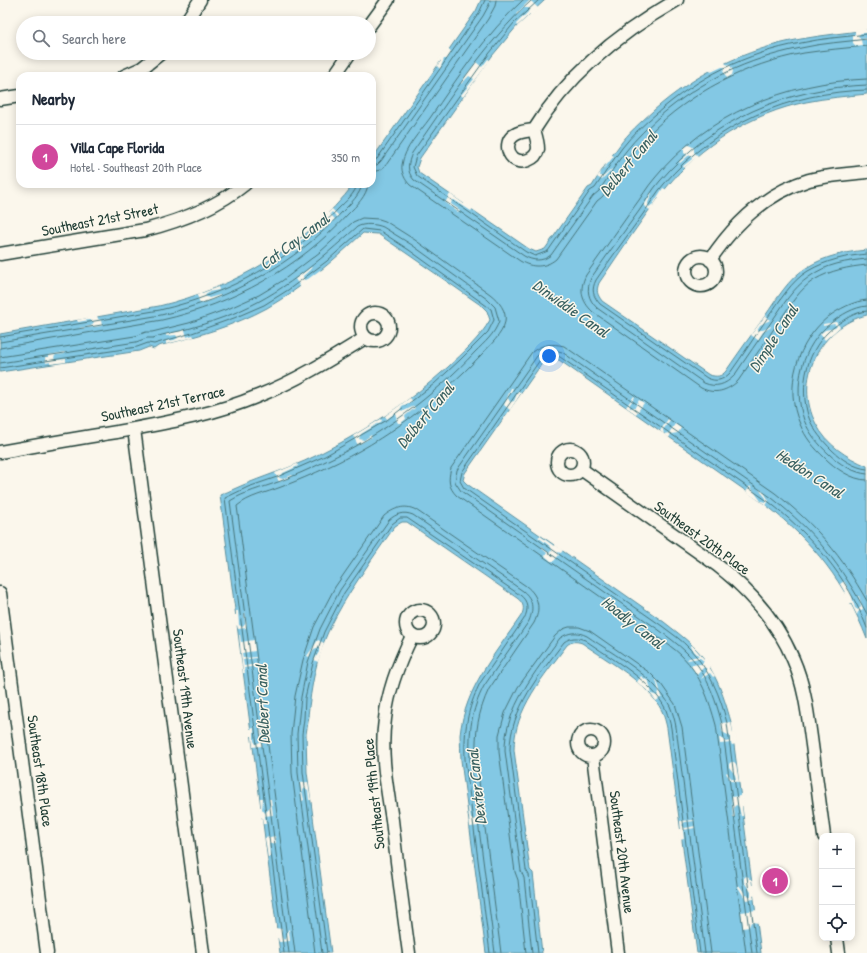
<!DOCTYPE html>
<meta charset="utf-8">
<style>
body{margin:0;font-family:"Patrick Hand",sans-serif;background:#f6f6f7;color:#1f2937}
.controls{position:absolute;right:12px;bottom:12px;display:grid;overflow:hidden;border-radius:8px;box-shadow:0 2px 10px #0003}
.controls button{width:36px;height:36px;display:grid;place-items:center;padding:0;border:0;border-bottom:1px solid #e0e1e3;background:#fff;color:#1f2937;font:20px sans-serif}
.you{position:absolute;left:549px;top:356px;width:14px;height:14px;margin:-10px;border:3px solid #fff;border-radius:50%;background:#1a73e8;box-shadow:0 0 0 6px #1a73e833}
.badge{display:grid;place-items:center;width:26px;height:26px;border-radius:50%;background:#111827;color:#fff;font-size:13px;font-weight:700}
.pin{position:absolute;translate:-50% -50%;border:2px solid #fff;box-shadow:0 1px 4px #0006}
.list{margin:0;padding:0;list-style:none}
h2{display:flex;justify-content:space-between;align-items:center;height:52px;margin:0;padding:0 16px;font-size:17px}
h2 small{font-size:13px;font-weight:400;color:#747a83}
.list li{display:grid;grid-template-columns:26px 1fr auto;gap:12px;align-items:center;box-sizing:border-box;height:64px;padding:0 16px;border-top:1px solid #e0e1e3}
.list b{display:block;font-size:15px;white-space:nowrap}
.list p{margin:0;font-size:13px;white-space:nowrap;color:#747a83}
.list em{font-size:13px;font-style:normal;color:#747a83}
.icon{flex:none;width:22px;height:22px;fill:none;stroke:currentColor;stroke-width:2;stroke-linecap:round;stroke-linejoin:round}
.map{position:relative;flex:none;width:867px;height:953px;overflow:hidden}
.search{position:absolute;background:#fff;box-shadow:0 2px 10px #0003;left:16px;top:16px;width:360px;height:44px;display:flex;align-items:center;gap:10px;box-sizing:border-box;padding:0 14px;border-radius:22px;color:#747a83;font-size:15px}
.panel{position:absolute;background:#fff;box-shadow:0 2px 10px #0003;left:16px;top:72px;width:360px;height:116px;border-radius:12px}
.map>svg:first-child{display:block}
.water{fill:#83c8e4;stroke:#5b909e}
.pier{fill:#fbf7ec}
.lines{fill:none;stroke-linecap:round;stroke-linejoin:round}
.shore{stroke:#47757a;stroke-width:1}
.street-casing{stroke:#1f3d34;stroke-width:15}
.street{stroke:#fbf7ec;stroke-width:12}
.labels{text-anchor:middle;stroke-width:3;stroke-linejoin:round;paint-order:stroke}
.street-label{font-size:15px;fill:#1f3d34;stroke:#fbf7ec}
.water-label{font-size:16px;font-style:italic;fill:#386060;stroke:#fbf7ec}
</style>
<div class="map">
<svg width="867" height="953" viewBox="0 0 867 953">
<rect width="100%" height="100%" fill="#fbf7ec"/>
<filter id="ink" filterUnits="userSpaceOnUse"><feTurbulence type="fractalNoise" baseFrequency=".025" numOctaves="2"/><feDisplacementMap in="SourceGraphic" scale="8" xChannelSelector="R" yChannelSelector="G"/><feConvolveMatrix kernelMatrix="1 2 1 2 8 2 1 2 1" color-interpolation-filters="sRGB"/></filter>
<g filter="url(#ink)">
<!-- water -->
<path class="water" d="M481 0H545L517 26 492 56 420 158 417 167 419 173 529 249 536 252 545 249 588 188 592 186C600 173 609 159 619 146 628 133 641 122 653 111 695 74 745 49 801 39 823 35 845 33 867 30V94C847 96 826 98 806 102 753 113 700 145 666 188 642 218 621 251 599 283 596 291 597 294 602 301L709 375C717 377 721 377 726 371 739 352 752 334 765 316 777 299 788 279 806 268 825 256 845 252 867 250V315C820 326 793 380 816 424 827 445 846 457 867 466V639C845 582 814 543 766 505L559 360C553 359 549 358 543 362L465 473 463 480 467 484 664 622C674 630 684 637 693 646 714 667 723 693 731 722L761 953H697L667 728C666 723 664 716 662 711 648 683 608 661 582 643 576 641 572 641 567 645 544 676 514 709 514 750L530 870 533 873 542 953H486L461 760C461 752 460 743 460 735 465 688 495 654 521 616 525 609 524 603 517 598L407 522H402L395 526C371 561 346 594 328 632 316 658 311 688 308 716H309L306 734 307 772 331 953H280L220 495C230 491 238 487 248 483 273 473 299 465 323 452 369 429 410 401 448 367 463 353 480 338 490 320L487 311 482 306 406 253 378 234 363 233C333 261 303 287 267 308 234 326 195 337 158 346L154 349 149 347 139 351 0 372V334L159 306C235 288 306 246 354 184H372V159L476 11Z"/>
<!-- pier -->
<path class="pier" d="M530 0 539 9 532 15 530 14 517 26 516 24 528 12 529 8H524L517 15 516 14Z
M865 29 867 30V33H861L858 36 861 39 867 38V40H861L862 45 856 46 853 43V36L855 34V30Z
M447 48 450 50 451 53 447 59H444L440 69 437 66 441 61 439 59Z
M488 59 490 60 463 97 461 95 474 79 469 76 461 84V82L476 62 482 67Z
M724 61 726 64 730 65 733 71 732 75 727 78 723 71 725 67H722L711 72 710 70 716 67V65Z
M688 145 691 146 694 148V152L698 156 684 168 683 166 692 159 691 155 688 156 680 163 679 162 687 155 684 153V148Z
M610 154 614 156 601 172 600 176H604L612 169V170L602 180 597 177 606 165 604 163Z
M663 188 667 190 661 198 659 197 650 210 644 206 651 193H652L648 203 649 207 653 204Z
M450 194 464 204 465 202 473 208 471 211 454 200H452L451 204 460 210 458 212 445 203Z
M332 209 339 216 337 217 332 212 330 214 335 219 324 230 323 229 330 222 329 218H326L315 229 313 228 317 224 316 222 321 217 323 218Z
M304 236 305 238 294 244 291 248 295 250 303 245V247L284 256 281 250 289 245 290 246Z
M311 267 312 268 303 276 304 280 308 279 320 270 322 272 301 288 295 279Z
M218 287 219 290 208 292 205 296 209 298 220 295V297L200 304 197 295Z
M97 315 98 319 101 320 102 326 79 329V328L91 326 94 322 89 320 78 322 77 320 88 318V316Z
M765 316 770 320 760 325 757 330H763L771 326V327L763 332 758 340 751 335Z
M836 322 840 327 825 340 820 334 825 330 835 328 837 326 834 324 823 326V324Z
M185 330 187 337 193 335 194 337 166 344V341L174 340 178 338 176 335 166 336V334Z
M65 352V354L56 355 54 357 55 360 66 359V362L50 364V362L46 363 45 357H49L48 355Z
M511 388H513L508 398 510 402 514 401 518 391 521 393 510 410 504 405Z
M634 396 635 397 630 404V408L635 407 639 400 644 403 636 414 626 407Z
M410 398 413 401 402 406 400 410 404 411 414 406 415 408 405 416 406 419 401 423H398L396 419 397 416 395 413 387 419 385 416Z
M381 419 382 421 361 434 359 439 364 440 371 435 372 437 358 445 353 436Z
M668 419 670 420 663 430 664 434 669 433 675 424 681 428 678 433 671 434 669 438 660 431Z
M297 464 298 466 281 474 279 478 283 479 292 475 293 476 279 482 275 473Z
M750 486 761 501 766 502V498L758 488 764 492 769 501 766 505 746 492Z
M540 536 554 546 555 545 563 550 561 553 558 552 559 555 554 561H551L545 556 547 553 541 548 542 547 548 552 552 551 551 547 538 537Z
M844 581 851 593 855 608 858 610 861 606 858 596H859L863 609 858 612 857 615 851 603 849 604 844 596 846 594 840 584Z
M236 611H238L239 625 243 627 245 624 244 611H245L247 628 238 629 237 625 236 626 234 615H236Z
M239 635H240L241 642 254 640 255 651 242 653 243 658 256 657V658L243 660 244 666 258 664V666L244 668 245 673H243Z
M318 640 324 643 318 662 314 660 319 652V647L314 649 309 657 307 656Z
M692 645 704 659 706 658 711 666 709 667 715 676 713 677 710 673 701 679 707 671 706 668H703L697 675 690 665 701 664 704 661 700 658 687 660 689 658 699 656 690 647Z
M641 676 649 682 652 694 657 696 659 692 656 680H657L662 697 656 701 650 693 637 682Z
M731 722 733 734H735L736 744 732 745 731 743 720 744 719 737 726 742 730 741V736L722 732 721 723Z
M254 728V741L256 744 260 742V730H262V746L253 747 252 736H250L249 729Z
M731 762H734L736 764 739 782 731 781 726 773 727 772 732 779H736L735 775 729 767V764Z
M308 782 311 800H309L308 790 305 788 302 791 304 800 302 801 300 783Z
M740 794H742L744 806H742L743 816H741L739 807 736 805 734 807 735 817H733L731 797 740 796Z
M260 798H263L262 809 265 813 269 809V799H271L273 815 265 816 266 824H263L262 817H261L259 807H261Z
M477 806 479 826 470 827 468 808 469 807 471 818 475 820 476 817 475 807Z
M694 820 695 821 685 822 682 825 685 828 695 826V828L683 830 684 839 680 840 679 830H681L680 821Z
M275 836 276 843 269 844 270 858H268L265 838Z
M746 876 749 877V879H751L752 885H754L755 895 753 896 754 899 746 900 738 887 739 885 746 895 751 896V892L744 882V878Z
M757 910 759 923 751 922 749 927 743 928 741 912Z
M275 928 282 929V937L284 940 287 937 288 929 289 930 290 941 279 942 278 938H276Z"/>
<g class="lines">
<!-- shore -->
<path class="shore" d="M523 0C486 34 458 77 430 118 420 132 404 148 402 165 401 172 405 180 410 185L520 261C532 268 545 268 556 259L597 201C610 193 621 167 631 154 637 147 643 140 649 134 691 92 746 64 804 53 824 50 846 48 867 46
M532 0C484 44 449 100 412 153 408 163 406 171 414 180L524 256C533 261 542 262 551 255L593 196 599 191C608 178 616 163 626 151 636 138 648 127 660 116 702 80 747 59 801 48 822 43 845 42 867 39
M539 0 514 23 489 54 416 156 413 167 417 176 526 252 535 256 548 251 590 191 595 188C604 175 612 161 622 148 632 135 644 124 656 114 698 77 746 53 801 43 823 38 845 37 867 34
M867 79C786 82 707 114 655 178 647 187 641 198 634 207 618 230 602 252 586 275 579 289 581 301 593 312L701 388C715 395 727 391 738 381 753 360 767 338 782 317 791 304 800 289 814 280 831 270 848 267 867 265
M867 85C786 88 713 119 660 181 652 190 646 201 639 211 623 233 607 255 591 278 586 290 588 299 597 308L704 383C716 388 725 385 734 376 746 358 759 339 772 321 783 305 793 288 809 277 826 264 847 261 867 259
M867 90C789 92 715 124 664 184 656 193 650 204 643 214 627 236 611 258 596 280 591 290 593 296 600 304L707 378C716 382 722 381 730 373 743 355 755 336 768 317 780 301 791 281 808 271 827 260 846 256 867 254
M372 160 377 159 479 13 485 0
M372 165H377L381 161 483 16 489 5 490 0
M372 172 380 170 386 165 488 19 495 6 496 0
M867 300C854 301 839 309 828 317 798 341 783 387 800 424 805 437 814 448 825 458 835 468 852 480 867 480
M867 306C854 307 841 315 831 323 802 345 792 386 804 420 809 433 819 445 829 454 838 463 854 473 867 474
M867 311C855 312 843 320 834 327 807 347 798 386 809 418 814 431 823 441 832 450 841 459 855 468 867 469
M0 337 160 310C228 294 292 260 339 208 345 202 356 193 357 184
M0 342 161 315C230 299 295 264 343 211 350 204 361 194 362 184
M0 348 162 320C233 304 299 268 348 214 356 206 367 196 368 184
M0 357 135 336 146 332H152L189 323 230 308 259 295 282 281 320 252 353 222 362 218 379 219 385 221 415 240 490 294C499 301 507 311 505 322 502 335 490 345 482 354 438 400 386 440 328 467 313 474 297 481 281 487 266 493 249 496 237 506L295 953
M0 363 136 342 147 338H153C165 333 179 332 191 328 205 324 219 319 232 314 280 295 319 261 357 227 364 223 376 224 383 227L412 245 487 299 495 307 499 321C495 334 484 343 475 352 434 396 380 436 326 461 310 469 294 476 278 482 262 488 244 492 230 501L289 953
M0 368 137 347 148 343 154 344 192 333 234 318 264 305 288 290 327 261 363 229 380 231 409 250 491 309 494 320 488 332 460 360 434 384 387 420 325 456 277 477 248 487 225 498 284 953
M315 953 292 773 291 734 295 696 303 660 314 627 335 587 384 516C394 508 405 504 416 510L526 586C539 596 541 609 534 623L489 689C478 712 475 733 476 758L501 953
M322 953 298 773 297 734 301 697 308 662 320 629 340 590 389 520C396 514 403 511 413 515L523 591C533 599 534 609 529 621L484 686C471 711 469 731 470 759L495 953
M327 953 303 772 302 734 304 719 305 698 313 663 324 632 344 593 392 524 400 518H407L520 595C528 601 529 609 524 619L480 683C467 710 464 730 465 759L490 953
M526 953 518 880 515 872 499 752V735L505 713 518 687 555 636 563 629 569 627H579L590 631 650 673 661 684 675 704 682 727 711 953
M532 953 524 878 521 871 505 751C504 709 536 671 560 638 569 632 577 631 587 636 616 656 653 675 670 706 673 713 675 721 676 727L705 953
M538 953 529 875 526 870 510 750C510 709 540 674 564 642 571 637 577 637 585 640 610 658 653 681 666 710 668 716 670 722 671 728L700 953
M746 953 716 725C709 700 701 675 682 656 674 648 664 642 655 635L457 496C448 487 448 480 451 468L532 352C542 344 552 343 564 346L775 493C817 526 841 555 867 601
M752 953 722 724C715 697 706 671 686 652 678 644 668 637 659 630L461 491 455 482 457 470 537 356C545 349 552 349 562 352L772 498C815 532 841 565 867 614
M757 953 727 723C720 695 710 671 690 649 682 640 671 633 662 626L464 488 460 481 462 472 540 360C547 354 552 354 560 357L769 502C811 535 848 577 867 628"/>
<!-- street casing -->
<g class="street-casing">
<path id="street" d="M185 23 200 0
M369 26 388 0
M124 76 142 68 161 53
M334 76 350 53
M0 99 20 96
M534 130C568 74 621 32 677 0
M534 130C536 136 538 143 538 149 536 160 521 165 513 158 510 155 508 151 508 147 508 133 523 131 534 130Z
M0 254 145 230C180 221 217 207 245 184
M686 271a15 15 0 1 1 30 0a15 15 0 1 1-30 0Z
M710 260C734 224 766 193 809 180 828 175 848 174 867 172
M361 327a14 14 0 1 1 28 0a14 14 0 1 1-28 0Z
M134 429 203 953
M557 462a13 13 0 1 1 26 0a13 13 0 1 1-26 0Z
M0 452C39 445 78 438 117 432 165 423 213 415 258 396 296 381 331 359 365 338
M581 469 717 565C749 590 777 621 793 659 805 686 808 716 812 745 816 775 820 806 824 836
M0 593 47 953
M406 624a14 14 0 1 1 28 0a14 14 0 1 1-28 0Z
M578 743a13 13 0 1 1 26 0a13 13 0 1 1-26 0Z
M593 756 618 953
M837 938 839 953
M409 953C403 909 397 864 392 820 387 787 380 753 385 719 388 690 399 662 412 636"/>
</g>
<!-- street -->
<use href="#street" class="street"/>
</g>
</g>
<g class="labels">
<!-- street labels -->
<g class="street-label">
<text transform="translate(100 220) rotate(-11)" y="5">Southeast 21st Street</text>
<text transform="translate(163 404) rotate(-12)" y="5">Southeast 21st Terrace</text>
<text transform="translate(702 538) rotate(36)" y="5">Southeast 20th Place</text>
<text transform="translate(185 689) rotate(83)" y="5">Southeast 19th Avenue</text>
<text transform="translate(40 771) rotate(82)" y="5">Southeast 18th Place</text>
<text transform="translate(374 794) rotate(-96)" y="5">Southeast 19th Place</text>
<text transform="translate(622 852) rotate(83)" y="5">Southeast 20th Avenue</text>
</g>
<!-- water labels -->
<g class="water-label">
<text transform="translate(628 163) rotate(-50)" y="6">Delbert Canal</text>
<text transform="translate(294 241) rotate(-37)" y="6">Cat Cay Canal</text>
<text transform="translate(571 308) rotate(35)" y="6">Dinwiddie Canal</text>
<text transform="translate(773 338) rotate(-57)" y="6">Dimple Canal</text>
<text transform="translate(425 415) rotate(-50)" y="6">Delbert Canal</text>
<text transform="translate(810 473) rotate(33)" y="6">Heddon Canal</text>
<text transform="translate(633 622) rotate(38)" y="6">Hoadly Canal</text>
<text transform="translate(262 704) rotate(-92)" y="6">Delbert Canal</text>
<text transform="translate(476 787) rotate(-96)" y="6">Dexter Canal</text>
</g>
</g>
</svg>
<div class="controls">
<button>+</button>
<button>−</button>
<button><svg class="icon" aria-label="locate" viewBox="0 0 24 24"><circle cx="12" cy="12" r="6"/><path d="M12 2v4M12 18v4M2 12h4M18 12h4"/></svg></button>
</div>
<div class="you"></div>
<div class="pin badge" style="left:775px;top:881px;background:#d1479c">1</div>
<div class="search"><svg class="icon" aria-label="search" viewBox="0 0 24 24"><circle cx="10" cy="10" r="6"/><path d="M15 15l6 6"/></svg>Search here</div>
<section class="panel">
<h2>Nearby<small></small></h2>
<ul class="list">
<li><span class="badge" style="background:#d1479c">1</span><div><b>Villa Cape Florida</b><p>Hotel · Southeast 20th Place</p></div><em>350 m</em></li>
</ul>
</section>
</div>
